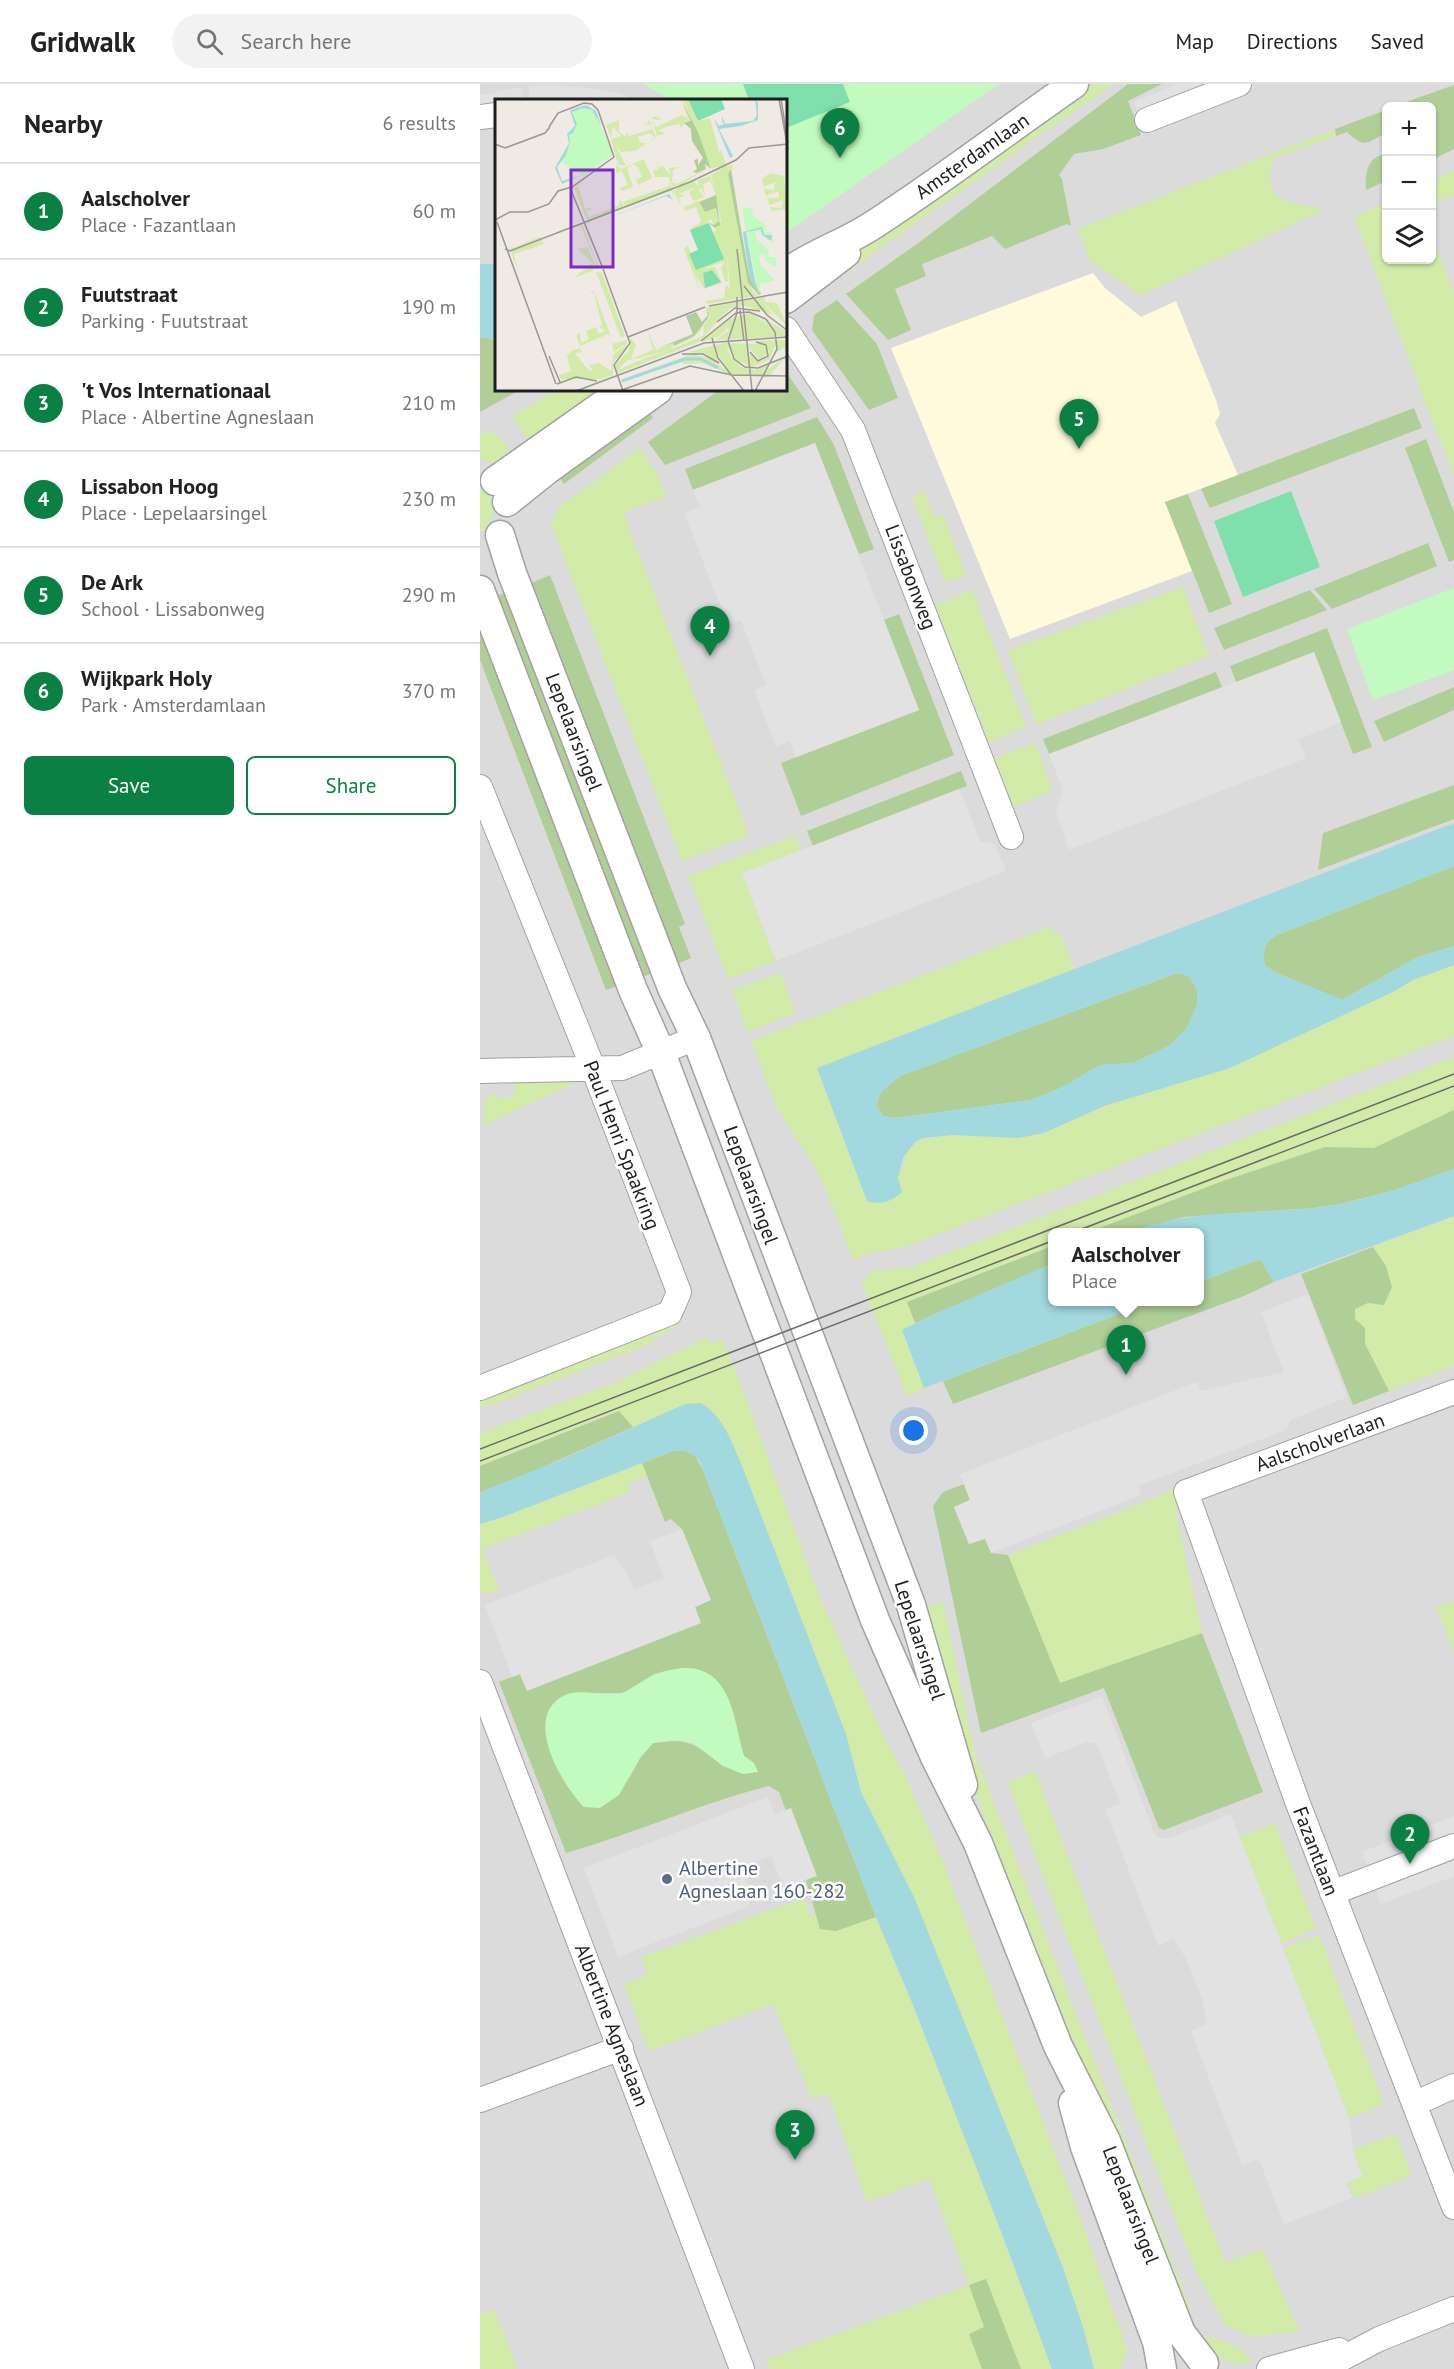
<!DOCTYPE html>
<meta charset="utf-8">
<style>
body{margin:0;font-family:"PT Sans",sans-serif;background:#f2f2f2;color:#222}
.controls{position:absolute;right:18px;top:18px;display:grid;overflow:hidden;border-radius:9px;box-shadow:0 2px 4px #0004}
.controls button{width:54px;height:54px;display:grid;place-items:center;padding:0;border:0;border-bottom:2px solid #e0e0e0;background:#fff;color:#222;font:30px sans-serif}
.you{position:absolute;left:434px;top:1347px;width:21px;height:21px;margin:-15px;border:4px solid #fff;border-radius:50%;background:#1a73e8;box-shadow:0 0 0 9px #1a73e833}
.badge{display:grid;place-items:center;width:39px;height:39px;border-radius:50%;background:#0b8043;color:#fff;font-size:20px;font-weight:700}
.pin{position:absolute;translate:-50% -50px;filter:drop-shadow(0 2px 3px #0008)}
.pin::after{content:'';position:absolute;top:32px;width:21px;height:18px;background:inherit;clip-path:polygon(0 0,100% 0,50% 100%)}
.popup{position:absolute;left:568px;top:1144px;width:156px;height:78px;box-sizing:border-box;display:grid;place-content:center;border-radius:9px;background:#fff;filter:drop-shadow(0 2px 4px #0005);font-size:20px;white-space:nowrap;color:#767676}
.popup b{font-size:22px;color:#222}
.popup::after{content:'';position:absolute;left:50%;top:100%;margin-left:-12px;border:12px solid transparent;border-top-color:#fff}
.list{margin:0;padding:0;list-style:none}
h2{display:flex;justify-content:space-between;align-items:center;height:78px;margin:0;padding:0 24px;font-size:26px}
h2 small{font-size:20px;font-weight:400;color:#767676}
.list li{display:grid;grid-template-columns:39px 1fr auto;gap:18px;align-items:center;box-sizing:border-box;height:96px;padding:0 24px;border-top:2px solid #e0e0e0}
.list b{display:block;font-size:22px;white-space:nowrap}
.list p{margin:0;font-size:20px;white-space:nowrap;color:#767676}
.list em{font-size:20px;font-style:normal;color:#767676}
.actions{display:flex;gap:12px;padding:18px 24px}
.actions a{flex:1;padding:14px 0;border:2px solid #0b8043;border-radius:9px;text-align:center;font-size:21px;color:#0b8043}
.actions .main{background:#0b8043;color:#fff}
.icon{flex:none;width:33px;height:33px;fill:none;stroke:currentColor;stroke-width:2;stroke-linecap:round;stroke-linejoin:round}
.map{position:relative;flex:none;width:974px;height:2285px;overflow:hidden}
header{display:flex;align-items:center;gap:36px;box-sizing:border-box;height:84px;padding:0 30px;background:#fff;border-bottom:2px solid #e0e0e0}
header strong{font-size:28px}
nav{display:flex;gap:33px;margin-inline-start:auto;font-size:21px}
.search{width:420px;height:54px;background:#f2f2f2;display:flex;align-items:center;gap:15px;box-sizing:border-box;padding:0 21px;border-radius:33px;color:#767676;font-size:22px}
main{display:flex}
aside{flex:1;background:#fff}
.map>svg:first-child{display:block}
.residential{fill:#dcdbdb;fill-rule:evenodd}
.education{fill:#fffadc}
.grass{fill:#d2eba8}
.forest{fill:#afcf97;fill-rule:evenodd}
.park{fill:#c2fbbf}
.pitch{fill:#7fe0ad}
.parking{fill:#e2e2e2}
.water{fill:#a2d9de;fill-rule:evenodd}
.lines{fill:none;stroke-linecap:round;stroke-linejoin:round}
.minor-casing{stroke:#a2a2a2;stroke-width:26}
.tertiary-casing{stroke:#a2a2a2;stroke-width:31}
.minor{stroke:#fff;stroke-width:24}
.tertiary{stroke:#fff;stroke-width:28}
.tram{stroke:#6c6c6c;stroke-width:1.5}
.service-dot{fill:#5c6f8a;stroke:#fff;stroke-width:2}
.labels{text-anchor:middle;stroke-width:5;stroke-linejoin:round;paint-order:stroke}
.street-label{font-size:20px;fill:#1e1e1e;stroke:#fff}
.service-label{font-size:20px;fill:#4e5e75;stroke:#fff;text-anchor:start}
.inset-river{fill:none;stroke:#a2d9de;stroke-width:3}
.inset-road{fill:none;stroke:#9b9894;stroke-width:1.5}
.view{fill:#7b2cbf;fill-opacity:0.15;stroke:#7b2cbf;stroke-width:3}
.inset-edge{fill:none;stroke:#1e1e1e;stroke-width:3}
</style>
<header>
<strong>Gridwalk</strong>
<div class="search"><svg class="icon" aria-label="search" viewBox="0 0 24 24"><circle cx="10" cy="10" r="6"/><path d="M15 15l6 6"/></svg>Search here</div>
<nav><a>Map</a><a>Directions</a><a>Saved</a></nav>
</header>
<main>
<aside>
<h2>Nearby<small>6 results</small></h2>
<ul class="list">
<li><span class="badge">1</span><div><b>Aalscholver</b><p>Place · Fazantlaan</p></div><em>60 m</em></li>
<li><span class="badge">2</span><div><b>Fuutstraat</b><p>Parking · Fuutstraat</p></div><em>190 m</em></li>
<li><span class="badge">3</span><div><b>'t Vos Internationaal</b><p>Place · Albertine Agneslaan</p></div><em>210 m</em></li>
<li><span class="badge">4</span><div><b>Lissabon Hoog</b><p>Place · Lepelaarsingel</p></div><em>230 m</em></li>
<li><span class="badge">5</span><div><b>De Ark</b><p>School · Lissabonweg</p></div><em>290 m</em></li>
<li><span class="badge">6</span><div><b>Wijkpark Holy</b><p>Park · Amsterdamlaan</p></div><em>370 m</em></li>
</ul>
<div class="actions"><a class="main">Save</a><a>Share</a></div>
</aside>
<div class="map">
<svg width="974" height="2285" viewBox="0 0 974 2285">
<rect width="100%" height="100%" fill="#efeae3"/>
<!-- residential -->
<path class="residential" d="M0 0H974V2285H0ZM16 16H306V306H16ZM906 22H952V176H906ZM572 1148H720V1218H572Z"/>
<!-- education -->
<path class="education" d="M613 189 625 204 661 233 696 217 736 316 740 330 735 339 758 391 685 418 712 487 530 555 411 264Z"/>
<!-- grass -->
<path class="grass" d="M614 0H633L342 205 359 183 382 164Z
M855 45 856 52 794 74C790 85 787 94 793 106 803 125 826 117 843 126L664 210H659L609 176 598 145Z
M974 86V111L952 120V97Z
M906 118V176H952V153L974 208V393L874 133Z
M76 306H129L51 360 32 332Z
M13 348 19 352 33 371 16 379 0 376V349Z
M160 364 174 385 187 412 143 429 269 751 202 777 71 440 79 423Z
M0 404C16 416 18 436 0 448Z
M445 408 454 433 463 430 486 491 465 499 432 413Z
M703 503 729 572 556 641 528 566Z
M492 506 546 643 509 658 455 521Z
M555 659 573 707 532 723 514 674Z
M316 751 321 766 262 789 296 877 248 895 208 792Z
M571 842 575 851 580 849 594 885 337 984 418 1094 427 1066 443 1054 474 1051 538 1054 564 1049 624 1022 684 1002 915 907 933 896 974 881V952L428 1162 391 1169 373 1176 340 1092 296 1022 271 957Z
M301 889 316 929 267 948 252 906Z
M974 973V1026L894 1064 845 1063 743 1097 609 1148H572V1162L427 1218 435 1239 422 1246 444 1304 427 1313 381 1197 393 1187 432 1183Z
M35 992 98 997 3 1042 6 1011 15 1010 16 1014 35 1013Z
M974 1132V1282L909 1307 885 1260V1244L875 1235V1225L888 1218 906 1182 893 1163Z
M195 1235 199 1241 163 1263 0 1325V1311Z
M228 1253 232 1259 242 1256 255 1285 339 1511 403 1651 427 1695 460 1771 603 2141 648 2268 640 2285H614L603 2243 582 2181 434 1813 381 1708 366 1650 260 1377 249 1353 205 1320 153 1343 138 1327 0 1382V1349L137 1298Z
M162 1379 168 1392 148 1399 150 1408 3 1465 19 1507 0 1511V1440L20 1434Z
M702 1401 696 1417 697 1433 722 1549 580 1599 528 1471 670 1416Z
M463 1517 495 1670 710 2223 700 2227 490 1697 439 1526Z
M974 1517V1568L956 1524Z
M555 1687 745 2178 783 2165 819 2247 770 2253 744 2240 715 2185 527 1698Z
M795 1739 836 1845 801 1859 760 1753Z
M324 1814 331 1833 336 1831 340 1845 356 1847 396 1833C459 1982 516 2133 572 2285H541L506 2195 490 2201 504 2244 489 2250 502 2285H289L286 2276 489 2201 449 2094 387 2118 348 2010 331 2014 294 1922 291 1921 169 1967 144 1900 167 1891 161 1873Z
M839 1851 904 2020 869 2034 803 1864Z
M916 2050 932 2092 875 2114 868 2098 882 2092 873 2066Z
M14 2225 37 2283 33 2285H0V2231Z
M718 2252C739 2254 759 2260 772 2278 751 2285 729 2269 718 2252Z"/>
<!-- forest -->
<path class="forest" d="M648 0H682L648 17 661 51 623 65 594 70 579 91 582 95 591 142 587 140 525 165 512 152 442 180 446 192 415 205 431 246 408 256 366 210 441 157Z
M974 1V65L952 76V22H915Z
M906 26V49C887 58 886 66 867 48L856 52 855 45Z
M906 70V97L886 106C885 90 887 72 906 70Z
M357 216 397 260 418 314 389 326 332 246 334 231Z
M0 253 16 256V306H40L0 328Z
M306 288 331 324 185 381 168 358 239 306H306Z
M934 324 942 344 730 424 721 405Z
M170 329 173 334 84 400 76 389Z
M337 333 354 361 394 465 379 470 335 359 213 406 205 385Z
M946 355 974 428V476L969 478 925 364Z
M708 410 752 520 729 529 685 418Z
M948 459 957 482 852 525 834 505Z
M70 491 205 840 199 843 211 874 192 882 46 501Z
M32 506 179 887 156 895 9 515Z
M830 506 847 526 744 566 734 544Z
M0 529 144 900 126 906 0 576Z
M419 530 474 671 321 732 301 679 439 626 404 536Z
M847 544 892 663 873 670 834 568 756 598 750 582Z
M736 588 742 603 569 670 563 655Z
M974 603V626L904 658 894 637Z
M481 687 487 702 333 762 327 747Z
M974 701V735L838 786 843 749Z
M974 782V862L936 874 862 916 794 888 785 881C782 868 784 857 797 851Z
M697 889 707 891 711 895 717 906V921L707 944 689 962 653 979 622 981 615 984 581 1004 551 1016 415 1034 403 1032 396 1021 401 1008 420 992Z
M974 1026V1085L913 1107 860 1120 833 1124 704 1133 650 1148H609L743 1097 845 1063 894 1064Z
M572 1162V1180L435 1239 427 1218Z
M893 1163 906 1182 912 1203 904 1221 888 1219 875 1225V1235L885 1244V1260L909 1307 873 1321 821 1190Z
M780 1175 794 1198 764 1212 473 1320 463 1297 670 1218H720V1198Z
M139 1327 153 1343 36 1395 0 1408V1382Z
M204 1366 215 1372 223 1386 396 1833 356 1847 340 1845 306 1727 299 1708 289 1702C220 1719 154 1750 86 1769L19 1598 40 1590 47 1606 230 1516 202 1445 191 1435 185 1438 162 1379 193 1367ZM176 1589 259 1656 264 1672 274 1679 243 1682C214 1660 211 1654 173 1659L160 1674 149 1694 101 1609H143Z
M484 1400 490 1416 474 1423 489 1460 505 1454 511 1469 528 1471 580 1599 722 1549 783 1708 684 1746 679 1744 624 1604 501 1649 453 1422 463 1408Z
M506 2195 541 2285H502L489 2250 504 2243 489 2201Z"/>
<!-- park -->
<path class="park" d="M164 0H519L306 149V16H191Z
M974 504V586L893 616 867 545Z
M201 1584C207 1584 214 1584 220 1586 254 1597 255 1644 264 1672L274 1679 278 1688 263 1690 243 1682 214 1659 196 1656 173 1659 160 1674 139 1711 120 1724 104 1723C82 1701 42 1634 83 1612 100 1603 124 1614 142 1609 153 1605 164 1596 174 1591 182 1587 192 1586 201 1584Z"/>
<!-- pitch -->
<path class="pitch" d="M263 0H363L370 18 306 44V16H269Z
M811 407 840 483 763 513 734 437Z"/>
<!-- parking -->
<path class="parking" d="M697 0H742L660 31 654 18Z
M76 1 123 6 140 9 154 16H50L49 2Z
M41 3 43 16H16V21L0 25V11Z
M335 359 439 626 316 673 310 657 296 662 274 606 286 601 261 536 248 541 204 429 220 423 213 406Z
M834 568 861 638 818 656 826 674 589 766 576 727 583 706 569 670Z
M479 705 500 757 515 760 526 787 296 877 262 789Z
M828 1210 867 1313 811 1336 806 1346 658 1402 661 1411 511 1469 505 1455 489 1460 474 1423 490 1416 480 1390 717 1298 721 1307 804 1288 781 1228Z
M202 1445 231 1516 215 1523 221 1539 47 1607 40 1590 32 1593 5 1521 134 1471 147 1489 154 1505 184 1495 170 1457Z
M622 1612 674 1749 678 1753 687 1755 751 1730 869 2034 873 2066 882 2092 866 2099 872 2114 804 2140 779 2075 762 2081 711 1947 727 1940 722 1914 707 1877 694 1855 678 1862 625 1725 640 1719 618 1664 616 1660 607 1658 565 1674 551 1639Z
M288 1713 295 1730 311 1724 337 1792 304 1804 291 1772 261 1783 267 1800 269 1822 138 1873 104 1784Z
M974 1732V1792L901 1820 882 1768Z"/>
<!-- water -->
<path class="water" d="M0 180H16V256L0 253Z
M974 739V782L797 851C784 857 782 868 785 881L794 888 862 916 936 874 974 862V881L933 896 915 907 750 984 624 1022 564 1049 538 1054 473 1051 443 1054 435 1058 423 1074 418 1094 422 1108C411 1118 401 1121 387 1117L337 984ZM697 889 707 891 711 895 717 906V921L707 944 689 962 653 979 622 981 615 984 581 1004 551 1016 415 1034 403 1032 396 1021 401 1008 420 992Z
M974 1085V1132L794 1198 780 1175 720 1198V1148H650C709 1126 770 1130 832 1124 882 1119 927 1102 974 1085Z
M572 1180V1218H670L444 1304 422 1246 454 1230Z
M221 1319C242 1331 251 1356 260 1377L366 1650 381 1708 434 1813 582 2181 603 2243 614 2285H572L522 2150 433 1921 396 1833 220 1378C213 1368 205 1366 193 1367L20 1434 0 1440V1408L78 1377 205 1320Z"/>
<g class="lines">
<!-- minor casing -->
<g class="minor-casing">
<path id="minor" d="M0 33 16 31
M667 36 759 0
M306 245 373 346 531 753
M0 703 113 984 199 1208 190 1229 0 1304
M0 987 142 984 216 954
M974 1308 706 1408 817 1717 974 2123
M0 1598 262 2285
M852 1809 974 1762
M0 2016 141 1964
M934 2020 974 2002
M789 2285 859 2266
M842 2285 899 2255 974 2225"/>
</g>
<!-- tertiary casing -->
<g class="tertiary-casing">
<path id="tertiary" d="M306 189C332 170 363 160 390 143 460 98 526 47 594 0
M306 215 366 169
M15 397 144 306
M27 418 67 386 178 306
M20 451 32 489 192 904 216 954 431 1521 483 1701
M0 506 153 906 181 969 395 1536 454 1671 498 1759 578 1962 626 2057 701 2249 724 2279
M593 2019 605 2063 677 2258 682 2285"/>
</g>
<!-- minor -->
<use href="#minor" class="minor"/>
<!-- tertiary -->
<use href="#tertiary" class="tertiary"/>
<!-- tram -->
<path class="tram" d="M594 1148 974 1002
M0 1365 974 990
M0 1377 572 1157"/>
</g>
<!-- markers -->
<circle class="service-dot" cx="187" cy="1795" r="6"/>
<g class="labels">
<!-- street labels -->
<g class="street-label">
<text transform="translate(492 72) rotate(-35)" y="7">Amsterdamlaan</text>
<text transform="translate(431 493) rotate(69)" y="7">Lissabonweg</text>
<text transform="translate(94 648) rotate(69)" y="7">Lepelaarsingel</text>
<text transform="translate(142 1061) rotate(69)" y="7">Paul Henri Spaakring</text>
<text transform="translate(271 1101) rotate(70)" y="7">Lepelaarsingel</text>
<text transform="translate(840 1358) rotate(-20)" y="7">Aalscholverlaan</text>
<text transform="translate(440 1556) rotate(72)" y="7">Lepelaarsingel</text>
<text transform="translate(836 1767) rotate(69)" y="7">Fazantlaan</text>
<text transform="translate(132 1941) rotate(69)" y="7">Albertine Agneslaan</text>
<text transform="translate(651 2121) rotate(69)" y="7">Lepelaarsingel</text>
</g>
<!-- service labels -->
<g class="service-label">
<text x="199" y="1791">Albertine<tspan x="199" dy="23">Agneslaan 160-282</tspan></text>
</g>
</g>
<!-- overview -->
<g transform="translate(15 15)">
<rect width="292" height="292" fill="#efeae3"/>
<path d="M186 0 197 25 196 26 199 32 200 38 192 22 186 29 184 25 170 28 163 32 171 34 162 37 157 20V19L161 17 165 20 164 16 166 21 157 20 161 28 187 16 193 20ZM188 0H193L203 22 215 19 224 53 226 51 232 67 237 66 240 72 237 69 233 75 252 178 258 193 264 196 212 205 210 202 229 199 231 185 235 191 232 152 233 182 230 183 226 169 230 162 205 171 220 168 227 184 209 190 200 175 206 195 189 150 193 147 196 154 203 151 211 166 195 130 206 123 201 108 190 112 189 108 203 102 210 113 221 110 224 122 219 126 216 120 212 123 218 135 226 122 216 76 229 67 216 69ZM217 171 226 183 210 189 208 174ZM154 20 161 39 155 41 160 38 154 34 143 38 145 44H152L140 52 126 53 121 47 131 67 123 66 116 40 126 37 118 28 116 39 111 26 124 21V33L131 38V32L134 37 157 30 155 25 151 26 150 25 149 22 152 25ZM149 60 157 79 143 86 141 80 147 78 142 67 137 65ZM162 62 164 69 168 67 175 76 174 69 185 68 178 71 177 83 182 85 211 70 187 85 198 81 204 88 203 81 215 77 219 91 215 82 208 85 210 97 206 89 203 90 209 98 198 102 194 93 201 88 183 95 191 96 184 99 186 107 177 89 180 92 185 85 177 88 174 78H160L158 72 163 70ZM121 66 126 70 136 66 138 74 136 67 132 69 138 88 126 92 125 89 133 86 127 72 121 74ZM292 67 276 74 289 77 292 110 277 112 275 108 286 109 288 101 275 106 272 99H284V92L271 97 269 90 279 91 280 83 268 88 267 79 276 74ZM174 83 181 100 176 92 130 109 128 103 174 87ZM83 86 90 110 101 108 91 112 94 118 124 106 125 99 129 108 95 122 94 126 79 89ZM87 124 104 169 100 170 98 166 99 171 79 179 97 164 83 150 93 148 101 169V163L86 127 60 133ZM45 138 49 145 19 155 23 173 15 150ZM101 173 107 174 130 237 126 239ZM99 192 116 238 113 235 85 247 81 236 85 234 86 244 94 240 91 232 101 228 104 235 110 232 104 227 107 226 99 194H94ZM270 198V203L282 204 292 227 267 202 278 216 251 207 235 209 204 243 123 274 120 267 134 251 136 239 141 246 136 260 158 251 153 232 161 251 179 244 176 250 208 237 209 227 203 234 198 238 187 244 210 225 215 217 210 209ZM175 251 150 259 123 271 131 262ZM252 209 292 233V237L221 241 233 232 234 228 223 238 206 243 231 221 254 214 280 229ZM132 241 130 252 118 263V276L106 280H66L64 276 76 272 72 257 76 252 85 249 87 253 80 254 94 272H98L94 266 104 264 116 272 118 256 128 248 131 244 119 253 117 245ZM292 241V247L282 253V243L274 261 257 268 241 261 231 245 236 259 246 268 260 271 273 266 266 275 292 257 273 278 233 275 208 264 189 265 186 262 125 281 197 255 214 259 234 273 219 248 225 265 211 255 193 253 229 244 269 245 272 255 265 261 253 248 256 266 255 255 266 262 272 259 274 253 269 244 255 242Z" fill="#d2eba8" fill-rule="evenodd"/>
<path d="M186 0 203 33 216 70 210 65 211 70 202 74 198 73 202 70 199 61 203 60V66L208 59 197 42 196 30 189 24 196 22ZM236 70 254 177 263 192 258 178 266 195 264 196 253 184 233 75ZM221 96 225 126 220 129 213 123 219 126 224 122 221 109 210 113 204 103ZM211 211 214 215 213 219 199 237 179 247 178 244 161 250 198 235 191 217 201 213 207 223 213 216Z" fill="#afcf97"/>
<path d="M89 8 99 12 118 56 89 77 65 62 75 44 72 35 81 27 76 13ZM257 108 258 117 270 126 271 133 277 134 279 145 265 132 260 133 262 141 273 150 274 158H281L282 168 270 162V156H264L265 165 280 182 265 185 264 196 247 110Z" fill="#c2fbbf"/>
<path d="M193 0H226L230 10 203 22ZM214 124 229 160 201 171 194 155 203 151 195 131ZM217 171 226 183 210 189 208 174Z" fill="#7fe0ad"/>
<path d="M260 0 263 3V21L246 27 224 30 238 57 235 59 219 20 224 27 229 25 227 22V17L230 25 258 22 262 16ZM91 6 101 12 106 27 97 11 88 9 77 13 82 25 78 34 74 36 75 43 71 56 62 68 67 82 84 77 67 85 60 69 74 44 72 35 80 27 75 11ZM174 95 178 101 171 97 95 126ZM267 128 269 136H277L276 142 267 136 266 130 251 133 262 193 254 177 248 133Z" fill="#a2d9de"/>
<path class="inset-river" d="M127 282 190 260H206L223 269"/>
<path class="inset-road" d="M284 0 293 51M286 0 293 44M0 45 10 49 50 34 55 28M76 91 107 167M0 121 15 113H33L54 105 63 92 77 88 119 58 103 11 97 5 89 4 63 14 54 28M2 123 61 285M10 150 15 152 195 83 241 61 254 49 293 45M242 150 257 291M108 170 135 244 119 266 128 292M249 187 272 216 293 232M242 198V214L233 242 239 260 250 268 263 269 293 257M214 207 293 193M245 211 249 242M222 223 240 209 265 212M133 238 210 208M217 239 223 259 249 292M206 242 241 214 254 213 271 220 280 233 282 250 260 292M255 253 263 262 273 257 271 246 261 243M187 255H208L224 264M54 257 65 283M62 285 81 278 102 282M81 292 209 244 293 238M124 292 195 267 237 276 293 277"/>
<path class="view" d="M76 71H118V168H76Z"/>
<rect width="292" height="292" class="inset-edge"/>
</g>
</svg>
<div class="controls">
<button>+</button>
<button>−</button>
<button><svg class="icon" aria-label="layers" viewBox="0 0 24 24"><path d="M12 4l9 5-9 5-9-5zM3 14l9 5 9-5"/></svg></button>
</div>
<div class="you"></div>
<div class="pin badge" style="left:646px;top:1291px">1</div>
<div class="popup"><b>Aalscholver</b>Place</div>
<div class="pin badge" style="left:930px;top:1780px">2</div>
<div class="pin badge" style="left:315px;top:2076px">3</div>
<div class="pin badge" style="left:230px;top:572px">4</div>
<div class="pin badge" style="left:599px;top:365px">5</div>
<div class="pin badge" style="left:360px;top:74px">6</div>
</div>
</main>
